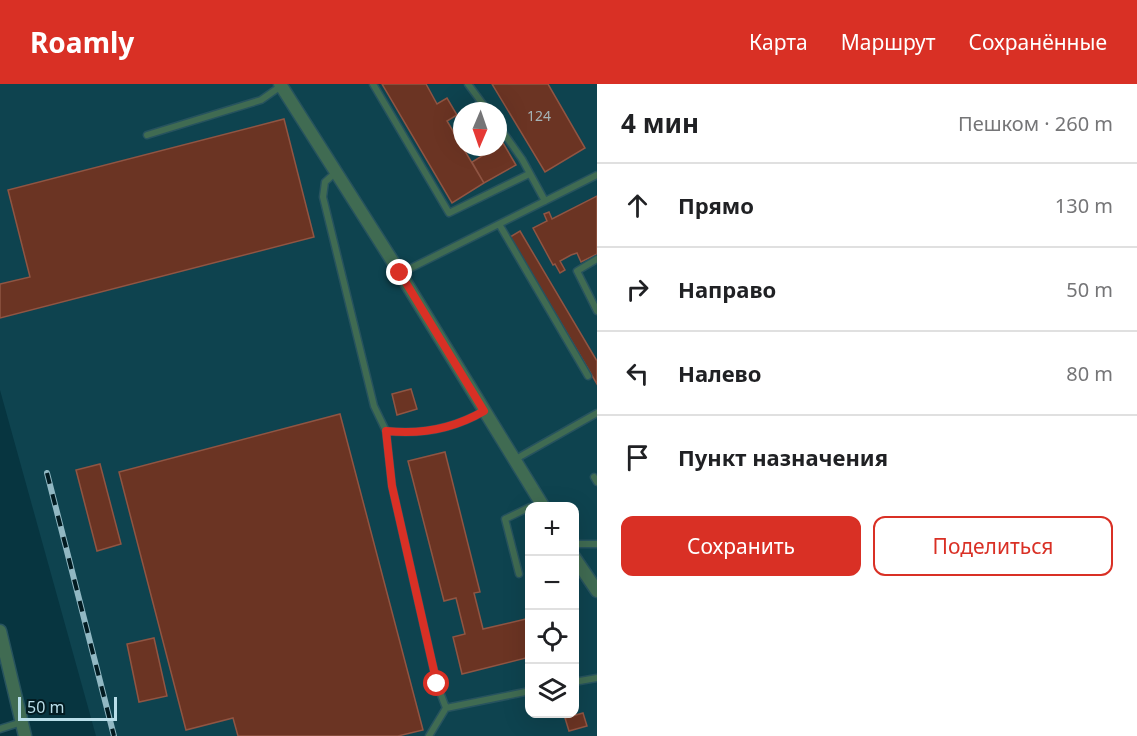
<!DOCTYPE html>
<html lang="ru">
<meta charset="utf-8">
<style>
body{margin:0;font-family:"Noto Sans",sans-serif;background:#f6f6f6;color:#202124}
.controls{position:absolute;right:18px;bottom:18px;display:grid;overflow:hidden;border-radius:12px;box-shadow:0 6px 24px #0002}
.controls button{width:54px;height:54px;display:grid;place-items:center;padding:0;border:0;border-bottom:2px solid #e0e0e0;background:#fff;color:#202124;font:30px sans-serif}
.compass{position:absolute;left:453px;top:18px;width:54px;height:54px;border-radius:50%;background:#fff;box-shadow:0 6px 24px #0002;rotate:182deg}
.scale{position:absolute;left:18px;bottom:15px;width:99px;box-sizing:border-box;padding-left:6px;border:3px solid #b9dee9;border-top:0;font-size:16px;line-height:21px;white-space:nowrap;color:#b9dee9;-webkit-text-stroke:4px #021b21;paint-order:stroke}
.stop{position:absolute;width:18px;height:18px;margin:-14px;border:4px solid #d93025;border-radius:50%;background:#fff}
.stop.end{background:#d93025;border-color:#fff;box-shadow:0 2px 6px #0008}
.list{margin:0;padding:0;list-style:none}
h2{display:flex;justify-content:space-between;align-items:center;height:78px;margin:0;padding:0 24px;font-size:26px}
h2 small{font-size:20px;font-weight:400;color:#757577}
.list li{display:grid;grid-template-columns:39px 1fr auto;gap:18px;align-items:center;box-sizing:border-box;height:84px;padding:0 24px;border-top:2px solid #e0e0e0}
.list b{display:block;font-size:22px;white-space:nowrap}
.list em{font-size:20px;font-style:normal;color:#757577}
.actions{display:flex;gap:12px;padding:18px 24px}
.actions a{flex:1;padding:14px 0;border:2px solid #d93025;border-radius:12px;text-align:center;font-size:21px;color:#d93025}
.actions .main{background:#d93025;color:#fff}
.icon{flex:none;width:33px;height:33px;fill:none;stroke:currentColor;stroke-width:2;stroke-linecap:round;stroke-linejoin:round}
.map{position:relative;flex:none;width:597px;height:652px;overflow:hidden}
header{display:flex;align-items:center;gap:36px;box-sizing:border-box;height:84px;padding:0 30px;background:#d93025;color:#fff}
header strong{font-size:28px}
nav{display:flex;gap:33px;margin-inline-start:auto;font-size:21px}
main{display:flex}
aside{flex:1;background:#fff}
.map>svg:first-child{display:block}
.built{fill:#0e434f;fill-rule:evenodd}
.building{fill:#6b3423;stroke:#905543;stroke-width:1.5}
.lines{fill:none;stroke-linecap:round;stroke-linejoin:round}
.lane-casing{stroke:#27535e;stroke-width:9}
.street-casing{stroke:#27535e;stroke-width:15}
.lane{stroke:#406b52;stroke-width:6}
.street{stroke:#406b52;stroke-width:12}
.rail-casing{stroke:#91b8c3;stroke-width:6}
.rail{stroke:#021b21;stroke-width:4;stroke-dasharray:11;stroke-linecap:butt}
.route{stroke:#d93025;stroke-width:8}
.labels{text-anchor:middle;stroke-width:4.5;stroke-linejoin:round;paint-order:stroke}
.number-label{font-size:14px;fill:#a6b4b8}
</style>
<header>
<strong>Roamly</strong>
<nav><a>Карта</a><a>Маршрут</a><a>Сохранённые</a></nav>
</header>
<main>
<div class="map">
<svg width="597" height="652" viewBox="0 0 597 652">
<rect width="100%" height="100%" fill="#073540"/>
<!-- built -->
<path class="built" d="M0 0H597V652H96L0 306ZM462 27H498V63H462ZM530 422H574V630H530Z"/>
<!-- building -->
<path class="building" d="M382 0H426L437 20 447 14 457 31 447 37 484 99 452 119Z
M492 0H548L585 64 545 88Z
M284 35 314 153 0 234V200L30 193 8 106Z
M503 59 516 81 484 99 472 78Z
M597 112V170L581 178 577 169 571 171 560 177 565 186 560 189 555 180 553 181 533 144 547 137 544 130 549 128 552 135Z
M520 147 597 277V300L510 153Z
M411 305 417 325 397 331 392 310Z
M340 330 423 646 398 652H238L233 634 186 646 119 388Z
M445 368 480 508 474 509 483 545 530 534V573L462 590 453 553 465 550 456 514 444 517 408 377Z
M100 380 121 460 97 467 76 386Z
M154 554 167 612 139 618 127 560Z
M583 629 587 642 569 647 565 634Z"/>
<g class="lines">
<!-- lane casing -->
<g class="lane-casing">
<path id="lane" d="M373 0 449 129 529 90
M468 0 488 27
M498 41 522 75 545 117
M147 51 261 16 281 2
M336 88 325 98 323 113 374 322 386 347C422 351 453 345 484 327
M499 140 588 292
M597 175 577 187 597 227
M401 189 597 91
M386 347 392 402 437 600 446 624 530 607
M514 376 597 329
M594 393 597 398
M574 460H597
M519 490 505 435 530 423
M574 598 597 594
M0 645 22 638
M429 652 446 624"/>
</g>
<!-- street casing -->
<g class="street-casing">
<path id="street" d="M280 0 400 189 543 422
M574 473 597 507
M0 547 25 652"/>
</g>
<!-- lane -->
<use href="#lane" class="lane"/>
<!-- street -->
<use href="#street" class="street"/>
<!-- rail casing -->
<g class="rail-casing">
<path id="rail" d="M47 389 114 652"/>
</g>
<!-- rail -->
<use href="#rail" class="rail"/>
</g>
<g class="lines">
<!-- route -->
<path class="route" d="M400 189 484 327C453 345 422 351 386 347L392 402 437 600"/>
</g>
<g class="labels">
<!-- number labels -->
<g class="number-label">
<text x="539" y="37">124</text>
</g>
</g>
</svg>
<div class="controls">
<button>+</button>
<button>−</button>
<button><svg class="icon" aria-label="locate" viewBox="0 0 24 24"><circle cx="12" cy="12" r="6"/><path d="M12 2v4M12 18v4M2 12h4M18 12h4"/></svg></button>
<button><svg class="icon" aria-label="layers" viewBox="0 0 24 24"><path d="M12 4l9 5-9 5-9-5zM3 14l9 5 9-5"/></svg></button>
</div>
<svg class="compass" viewBox="-18 -18 36 36"><path d="M0-13l5 13h-10z" fill="#e53935"/><path d="M0 13l5-13h-10z" fill="#757577"/></svg>
<div class="scale">50 m</div>
<div class="stop" style="left:437px;top:600px"></div>
<div class="stop end" style="left:400px;top:189px"></div>
</div>
<aside>
<h2>4 мин<small>Пешком · 260 m</small></h2>
<ul class="list">
<li><svg class="icon" aria-label="ahead" viewBox="0 0 24 24"><path d="M12 20V5M6 11l6-6 6 6"/></svg><div><b>Прямо</b></div><em>130 m</em></li>
<li><svg class="icon" aria-label="right" viewBox="0 0 24 24"><path d="M7 20v-9h11M14 6l5 5-5 5"/></svg><div><b>Направо</b></div><em>50 m</em></li>
<li><svg class="icon" aria-label="left" viewBox="0 0 24 24"><path d="M17 20v-9H6M10 6l-5 5 5 5"/></svg><div><b>Налево</b></div><em>80 m</em></li>
<li><svg class="icon" aria-label="arrive" viewBox="0 0 24 24"><path d="M6 21V4h12l-3 4 3 4H6"/></svg><div><b>Пункт назначения</b></div></li>
</ul>
<div class="actions"><a class="main">Сохранить</a><a>Поделиться</a></div>
</aside>
</main>
